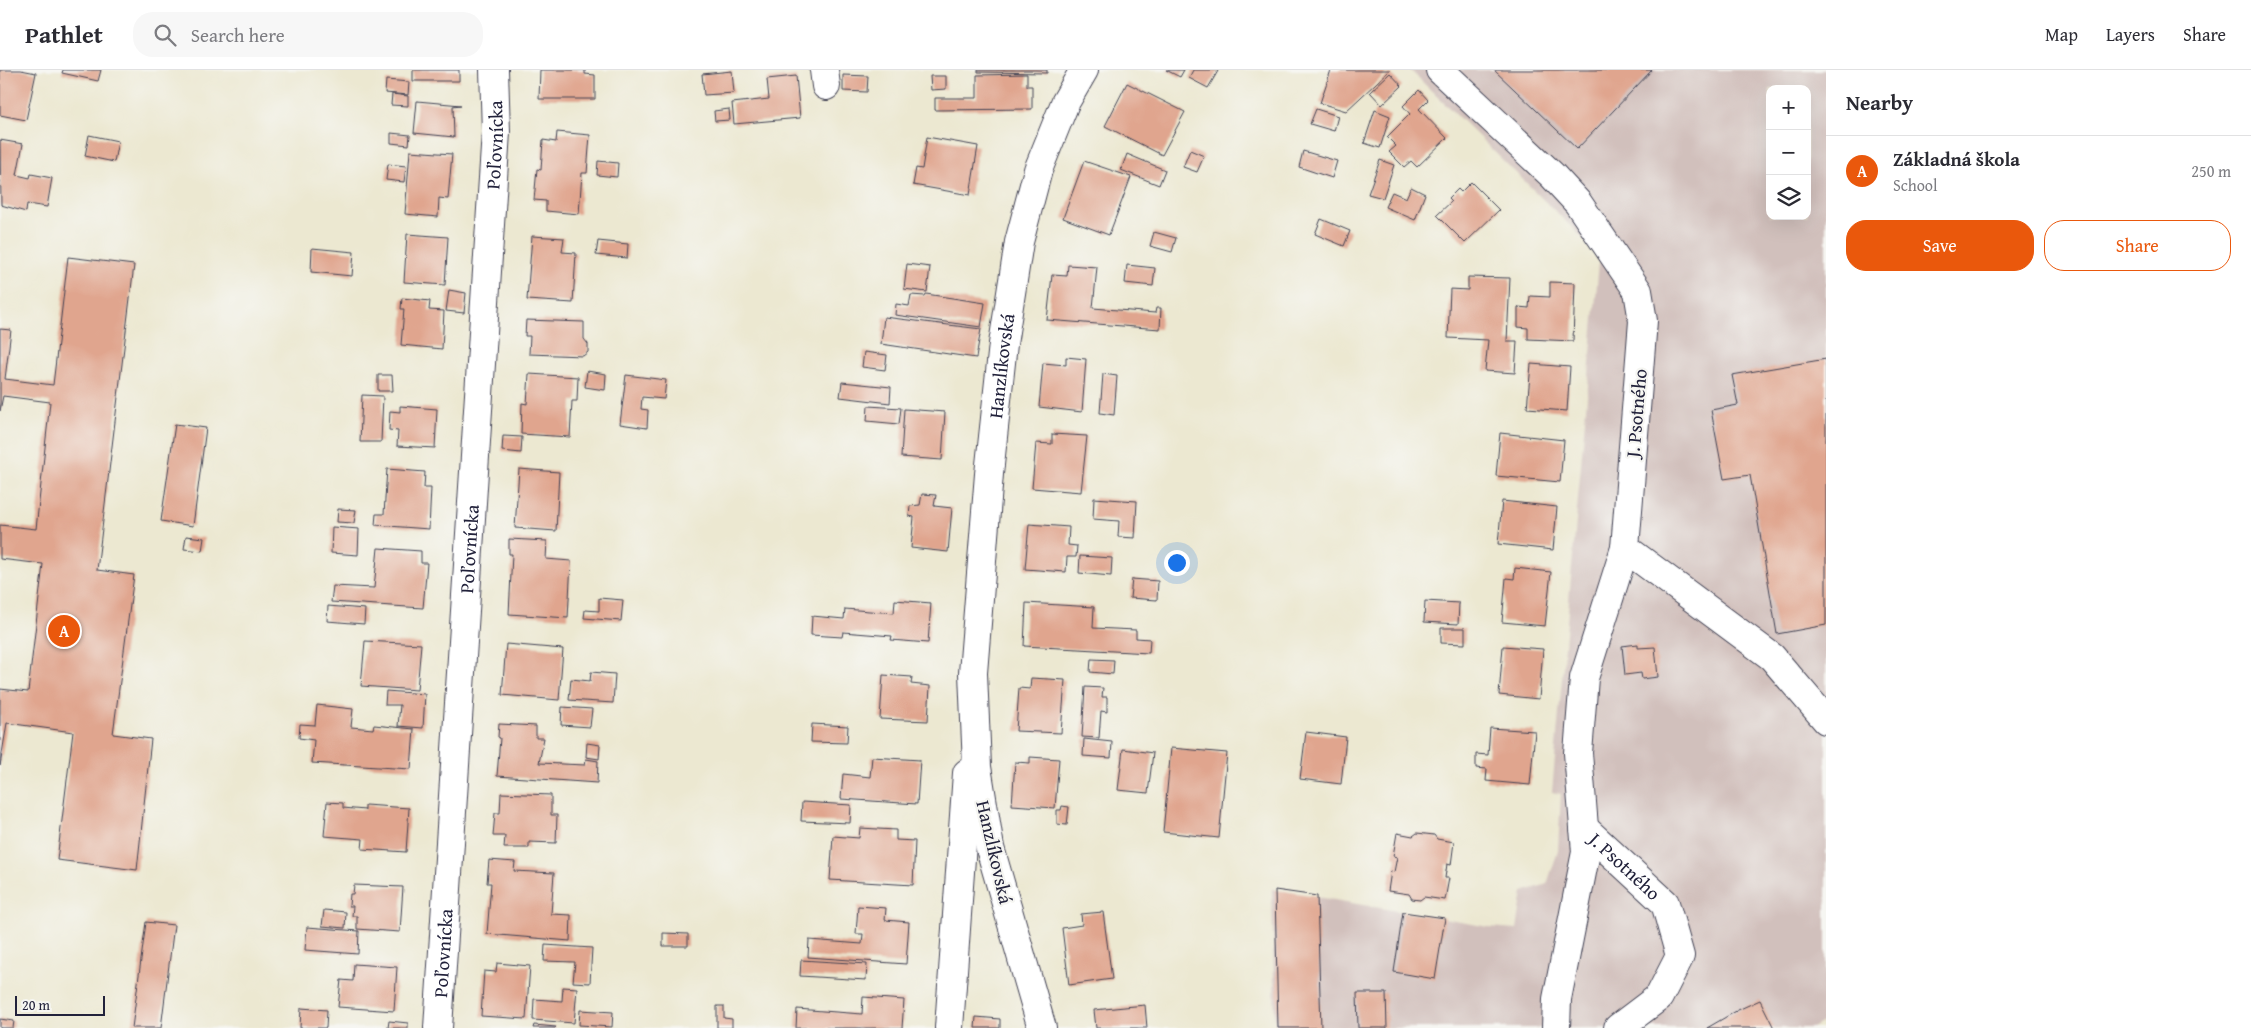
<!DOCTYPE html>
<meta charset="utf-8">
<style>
body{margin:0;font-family:"Gentium Book Plus",serif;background:#f7f7f7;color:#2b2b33}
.controls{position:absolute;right:15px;top:15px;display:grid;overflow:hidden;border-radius:10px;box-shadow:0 5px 20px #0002}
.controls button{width:45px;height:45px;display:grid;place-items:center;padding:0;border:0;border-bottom:1px solid #e1e1e2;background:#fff;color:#2b2b33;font:25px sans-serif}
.scale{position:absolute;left:15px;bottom:12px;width:90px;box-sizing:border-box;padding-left:5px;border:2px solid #22223b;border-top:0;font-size:14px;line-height:18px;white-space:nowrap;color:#22223b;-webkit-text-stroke:4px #f6f6f2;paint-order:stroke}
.you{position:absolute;left:1176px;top:492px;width:18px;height:18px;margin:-12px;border:4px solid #fff;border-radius:50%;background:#1a73e8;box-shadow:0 0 0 8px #1a73e833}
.badge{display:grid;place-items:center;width:32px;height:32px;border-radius:50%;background:#ea580c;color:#fff;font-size:16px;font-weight:700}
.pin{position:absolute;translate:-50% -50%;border:2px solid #fff;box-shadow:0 1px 5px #0006}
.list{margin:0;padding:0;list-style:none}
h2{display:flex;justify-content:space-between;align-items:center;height:65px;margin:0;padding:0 20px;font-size:21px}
h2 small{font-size:16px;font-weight:400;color:#7c7c81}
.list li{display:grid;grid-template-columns:32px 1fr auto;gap:15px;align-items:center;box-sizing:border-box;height:70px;padding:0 20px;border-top:1px solid #e1e1e2}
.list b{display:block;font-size:19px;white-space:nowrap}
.list p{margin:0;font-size:16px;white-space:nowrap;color:#7c7c81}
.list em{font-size:16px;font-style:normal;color:#7c7c81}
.actions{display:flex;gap:10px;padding:15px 20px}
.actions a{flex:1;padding:11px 0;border:1px solid #ea580c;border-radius:20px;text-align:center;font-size:18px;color:#ea580c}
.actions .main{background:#ea580c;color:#fff}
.icon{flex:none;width:28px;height:28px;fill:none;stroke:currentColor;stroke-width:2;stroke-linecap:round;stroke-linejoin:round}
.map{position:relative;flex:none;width:1826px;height:958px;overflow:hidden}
header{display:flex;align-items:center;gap:30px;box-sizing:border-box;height:70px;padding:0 25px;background:#fff;border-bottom:1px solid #e1e1e2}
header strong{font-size:24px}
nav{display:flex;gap:28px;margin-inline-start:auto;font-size:18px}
.search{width:350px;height:45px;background:#f7f7f7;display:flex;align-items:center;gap:12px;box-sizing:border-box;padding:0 18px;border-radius:20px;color:#7c7c81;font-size:19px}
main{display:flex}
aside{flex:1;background:#fff}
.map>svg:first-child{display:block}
.industrial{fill:#d1c0bc;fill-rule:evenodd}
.building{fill:#e0a58e}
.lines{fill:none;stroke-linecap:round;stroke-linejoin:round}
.minor-casing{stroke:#404052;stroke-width:30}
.minor{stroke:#fff;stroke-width:28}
.labels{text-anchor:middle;stroke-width:4.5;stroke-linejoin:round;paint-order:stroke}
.street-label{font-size:19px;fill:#22223b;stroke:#f6f6f2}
</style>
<header>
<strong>Pathlet</strong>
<div class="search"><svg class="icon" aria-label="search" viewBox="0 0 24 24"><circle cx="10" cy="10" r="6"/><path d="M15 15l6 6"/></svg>Search here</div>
<nav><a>Map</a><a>Layers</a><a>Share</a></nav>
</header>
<main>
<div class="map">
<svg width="1826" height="958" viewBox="0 0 1826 958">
<rect width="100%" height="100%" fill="#f6f6f2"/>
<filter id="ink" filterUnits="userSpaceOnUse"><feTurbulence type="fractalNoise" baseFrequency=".02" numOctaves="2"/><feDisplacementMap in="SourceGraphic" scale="10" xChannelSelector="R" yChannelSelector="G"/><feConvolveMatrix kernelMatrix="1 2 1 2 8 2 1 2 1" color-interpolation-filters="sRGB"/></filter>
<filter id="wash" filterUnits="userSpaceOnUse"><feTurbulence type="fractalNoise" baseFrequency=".0096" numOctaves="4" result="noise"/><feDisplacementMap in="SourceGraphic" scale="20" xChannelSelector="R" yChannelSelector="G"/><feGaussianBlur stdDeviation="1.12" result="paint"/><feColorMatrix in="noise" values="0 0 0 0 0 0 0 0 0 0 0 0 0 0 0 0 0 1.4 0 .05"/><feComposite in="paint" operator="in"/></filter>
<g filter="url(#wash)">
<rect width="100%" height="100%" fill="#ece8d1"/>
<!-- industrial -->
<path class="industrial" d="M1410 0H1826V950L1812 958H1275L1272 819 1489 857 1517 859 1523 822 1547 814 1558 781 1561 724 1552 722 1599 192 1595 181 1589 174ZM1770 19H1807V146H1770Z"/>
<g id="blocks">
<!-- building -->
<path class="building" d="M0 0H21L36 3 26 50 0 45Z
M63 0H101L98 11 62 3Z
M413 0H459V11H413Z
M540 0H585V4L595 5V29H539Z
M978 0H1047V3L978 2Z
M1166 0H1184L1180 7Z
M1193 0H1216L1218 1 1208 18 1189 8Z
M1331 0H1390L1346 41 1320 33Z
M1494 0H1652L1577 79Z
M732 1 734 23 704 25 702 4Z
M1390 3 1402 16 1382 35 1370 22Z
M1027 4V16H1032V39L935 40V28H977V5Z
M843 5 868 6 867 22 843 21Z
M796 6 800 48 734 54 732 33 769 29 767 9Z
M930 6H946V19L931 20Z
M386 10 409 12 408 25 385 23Z
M1127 13 1185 42 1162 85 1105 56Z
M1419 20 1428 30 1419 39 1447 68 1417 97 1411 91 1404 97 1389 82 1396 76 1387 67 1410 44 1403 36Z
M392 24 408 26V36L391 35Z
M417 31 461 35 453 36 454 67 414 63Z
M729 39 730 50 715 51 714 41Z
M1316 39 1338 46 1334 61 1310 54Z
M1375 40 1390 46 1380 78 1364 73Z
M557 62 590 65 587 103H582L579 144 546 141V131L534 130 537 99 541 100 543 70 556 72Z
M391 63 410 65 409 75 391 73Z
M89 65 118 71 114 92 85 86Z
M927 67 978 76 970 125 913 115 916 98 922 99Z
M0 70 23 74 17 105 30 108 31 104 52 108 47 137 27 134 26 142 1 135Z
M1190 80 1204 86 1197 102 1183 97Z
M410 81 452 84 448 129 439 128 438 147 405 144Z
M1303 81 1337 91 1332 108 1299 97Z
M1127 84 1165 100 1159 115 1121 100Z
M1380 90 1394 95 1383 128 1368 124Z
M598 91 618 93 617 107 597 105Z
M1084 91 1131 107 1109 165 1063 148Z
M388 94 406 96 404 112 386 110Z
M1471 112 1499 140 1465 173 1437 145 1452 131 1449 128 1458 119 1461 122Z
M1411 117 1425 124 1415 150 1385 137 1392 122 1406 128Z
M1321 149 1350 161 1344 176 1315 164Z
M1154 162 1176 168 1172 182 1150 176Z
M407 164 448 167 445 215 404 212Z
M532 166 564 168 562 182 576 183 573 233 527 230Z
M598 171 628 174 627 188 596 185Z
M312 178 354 182 352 206 311 202Z
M68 187 134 195 97 500 134 505 113 664 151 669 137 800 57 790 73 662 7 653 0 696V619L28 622 43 494 0 489V455L36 459 50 332 3 326 0 341V259L11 260 5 309 53 315Z
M907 194 930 197 927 222 904 219Z
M1068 195 1097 197 1093 238 1155 243 1156 238H1161L1160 259 1047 250 1052 205 1067 206Z
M1127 195 1155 198 1153 216 1125 213Z
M1468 207 1510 208 1507 271H1517L1515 303 1485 301 1488 270 1448 268 1450 219 1468 220Z
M1550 212 1575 213 1573 271 1528 269V258L1518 257V237L1529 238 1530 226 1550 227Z
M449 220 466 223 464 243 446 241Z
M926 224 985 233 981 257 895 245 896 234 909 236 911 225 925 226Z
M402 228 430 231 429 240 444 241 442 279 401 275 404 239H401Z
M884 247 981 259 976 288 881 274Z
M526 250 584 252V269L588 274V282L583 286 529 284 530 266H525Z
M864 282 887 285 885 300 862 297Z
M1066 287 1086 289 1082 342 1039 337 1043 293 1066 295Z
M1826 289V555L1777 564 1750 405 1724 409 1711 340 1738 335 1732 305Z
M1531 294 1570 297 1567 341 1527 338Z
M587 301 606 304 605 320 585 317Z
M529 304 578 307 577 331H572L570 367 521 364 522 333 527 334Z
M1103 304 1117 306 1114 345 1100 343Z
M378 305H392L393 321H378Z
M626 305 666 310 664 329 642 327 641 339 648 340 647 358 620 354Z
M842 312 891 317 890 333 840 327Z
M362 325 383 326 381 372H360Z
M400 336 437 339 435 378 397 376 398 361 389 360 390 341 400 342Z
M868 336 901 338 899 354 867 351Z
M904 339 945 342 942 390 901 387Z
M175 354 206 358 193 456 161 451Z
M1500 363 1564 370 1560 412 1496 406Z
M1052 364 1087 366 1081 422 1032 418 1036 373 1052 374Z
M503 366 522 367 521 383 502 381Z
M387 399 425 402 424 418H431L429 459 375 455 376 444H384Z
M519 399 559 402 556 461 515 458Z
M922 424 936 425 934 436 952 438 948 482 911 478 914 447 909 446 910 436 920 435Z
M1094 428 1137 431 1135 468 1118 467 1119 451 1093 449Z
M1502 431 1557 437 1553 480 1498 474Z
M338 439 356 440 354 453 337 452Z
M1029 454 1069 457 1068 475 1077 476 1076 487H1067L1066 502 1025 499Z
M332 457 359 459 358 485 331 483Z
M186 466 204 468 202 481 184 479Z
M509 469 547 471 546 489 571 491 568 548 509 544 512 484H509Z
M378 478 421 481V493H427L423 538 331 532 333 516 374 518Z
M1080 486 1112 488 1111 506 1079 503Z
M1515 498 1551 502 1545 556 1502 552 1506 508 1514 509Z
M1132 509 1158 511 1157 530 1130 528Z
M599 528 623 530 621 551 584 548 585 540 599 541Z
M895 530 931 533 928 573 891 570 892 566 843 562 842 567 811 565 812 546 844 549 845 539 894 543Z
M1425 531 1459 533 1458 554 1424 552Z
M1026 533 1094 537 1093 558 1136 560V568L1150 569 1149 583 1024 576Z
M328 536 365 539 364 554 327 551Z
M1441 558H1465V574L1441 573Z
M365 571 421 574 417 620 361 616Z
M506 574 563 579 559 630 502 625Z
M1638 574V578L1655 577 1658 607 1642 609 1641 603 1625 605 1622 576Z
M1503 576 1543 579 1539 629 1499 625Z
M1091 589 1114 590 1113 604 1090 602Z
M591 602 615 604 613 633 569 630 571 609 590 611Z
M883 605 912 607 911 614 930 616 928 651 880 649Z
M1031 608 1065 610 1061 663 1016 661 1019 618 1030 619Z
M1085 617 1103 618 1102 627H1107V642L1101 641 1099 668 1082 667Z
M386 621 425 624 423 658 398 656 400 635H385Z
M317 635 353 639 351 657 373 659 374 655 414 659 411 699 312 693 314 670 299 668 300 654 315 655Z
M562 637 592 639 590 657 561 655Z
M499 654 536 656V668H544L539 693 585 695 586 689 598 691 597 713 497 706 500 668 498 667Z
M812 654 848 656 847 673 811 672Z
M1490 658 1535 661 1530 715 1486 711 1487 699 1476 698V684L1488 685Z
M1306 662 1346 667 1341 714 1300 709Z
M1084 669 1112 672 1111 688 1083 686Z
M587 673 600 675 599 689 586 687Z
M1171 678 1227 683 1219 768 1163 762Z
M1123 679 1153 683 1148 723 1118 720Z
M872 687 920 690 917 734 841 729 843 704 870 707Z
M1030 687 1059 689 1055 738 1012 735 1015 692 1030 693Z
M501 723 551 725V745H557L556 773 529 772V778H504L505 766H493L495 743H500Z
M327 732 343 733V738L365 740V735L409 738 406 782 362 779 363 769 324 766Z
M802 732 851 735 850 753 801 751Z
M1062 736 1069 737 1067 755 1057 754V740H1061Z
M860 758 896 760V770L915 771 913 815 830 810 833 766 859 768Z
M1397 763 1413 766 1417 763 1434 765 1437 769 1454 772 1451 795 1447 794 1445 808H1449L1445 830 1424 827 1420 830 1412 829 1409 824 1388 821 1391 801 1394 802 1397 787 1393 786Z
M489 790 515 792 514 801 554 803 551 844 571 845 570 871 487 864 491 813H487Z
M354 815 403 817 400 862 357 859V846H352L353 836H349L350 824H353Z
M1275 820 1317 826 1321 958H1278Z
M858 836 886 838 885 850 909 852 906 894 808 887 809 870 862 874 863 864H856Z
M324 840 346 842 345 858 322 856Z
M1103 842 1112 909 1069 915 1062 858 1082 855 1081 844Z
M1403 842 1445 848 1435 909 1394 902Z
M146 852 174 855 161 958H132Z
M307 857 359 861 358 884 305 880Z
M663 863 688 864V876H663Z
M545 875 592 878 590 913 573 912 575 892 544 891Z
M801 890 867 894 866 910 800 906Z
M497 893 530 896 526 949 481 946 484 901 496 902Z
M354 894 397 897 394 941 338 937 341 910 353 911Z
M563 917 577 918 574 953 533 950 534 929 562 931Z
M1357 923H1386L1387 958H1358Z
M863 927 904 930 902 958H796L797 939 862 944Z
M1760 930 1774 958H1707L1738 940Z
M1145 935 1147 958H1096L1094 940Z
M717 936H724V948L732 949V958H717Z
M301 938 327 940 326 958H300Z
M580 940 613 942 612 957 579 955Z
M976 947 1000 949V958H975Z
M0 949 14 951 13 958H0Z
M389 951 408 953V958H388Z
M534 955 556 957 555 958H533Z"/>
</g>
</g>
<g filter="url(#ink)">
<use href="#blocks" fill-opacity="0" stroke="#404052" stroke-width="1"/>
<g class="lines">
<!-- minor casing -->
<g class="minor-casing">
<g id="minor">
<path d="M824 0 826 16"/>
<path d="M1440 0 1552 105 1578 133 1638 221 1643 251 1625 478 1584 608 1578 683 1586 782 1557 929 1556 958"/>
<path d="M1625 478 1772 587 1826 650"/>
<path id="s1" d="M1584 758 1665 833 1680 886 1659 927 1618 958"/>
<path id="s2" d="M438 958 496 62 494 0"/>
<path d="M949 958 967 703"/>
<path id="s3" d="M1042 958 990 778 977 697 973 603 989 404 1003 274 1019 172 1038 100 1065 33 1084 0"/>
</g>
</g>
<!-- minor -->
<use href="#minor" class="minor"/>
</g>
</g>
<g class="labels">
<!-- street labels -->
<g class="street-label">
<text dy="7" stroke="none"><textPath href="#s2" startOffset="885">Poľovnícka</textPath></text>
<text dy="7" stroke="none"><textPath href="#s3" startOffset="672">Hanzlíkovská</textPath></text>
<text transform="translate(1636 343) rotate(-85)" y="7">J. Psotného</text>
<text dy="7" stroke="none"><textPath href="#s2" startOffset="480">Poľovnícka</textPath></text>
<text transform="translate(995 782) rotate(77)" y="7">Hanzlíkovská</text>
<text dy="7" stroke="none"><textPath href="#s1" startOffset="56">J. Psotného</textPath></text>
<text dy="7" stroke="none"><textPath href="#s2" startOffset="75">Poľovnícka</textPath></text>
</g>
</g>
</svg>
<div class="controls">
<button>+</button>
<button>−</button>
<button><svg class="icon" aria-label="layers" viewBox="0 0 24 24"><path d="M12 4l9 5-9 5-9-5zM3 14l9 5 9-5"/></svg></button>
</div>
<div class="scale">20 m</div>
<div class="you"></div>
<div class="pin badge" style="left:64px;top:561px">A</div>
</div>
<aside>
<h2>Nearby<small></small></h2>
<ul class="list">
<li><span class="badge">A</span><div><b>Základná škola</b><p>School</p></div><em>250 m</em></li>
</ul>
<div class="actions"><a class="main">Save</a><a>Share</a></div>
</aside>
</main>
